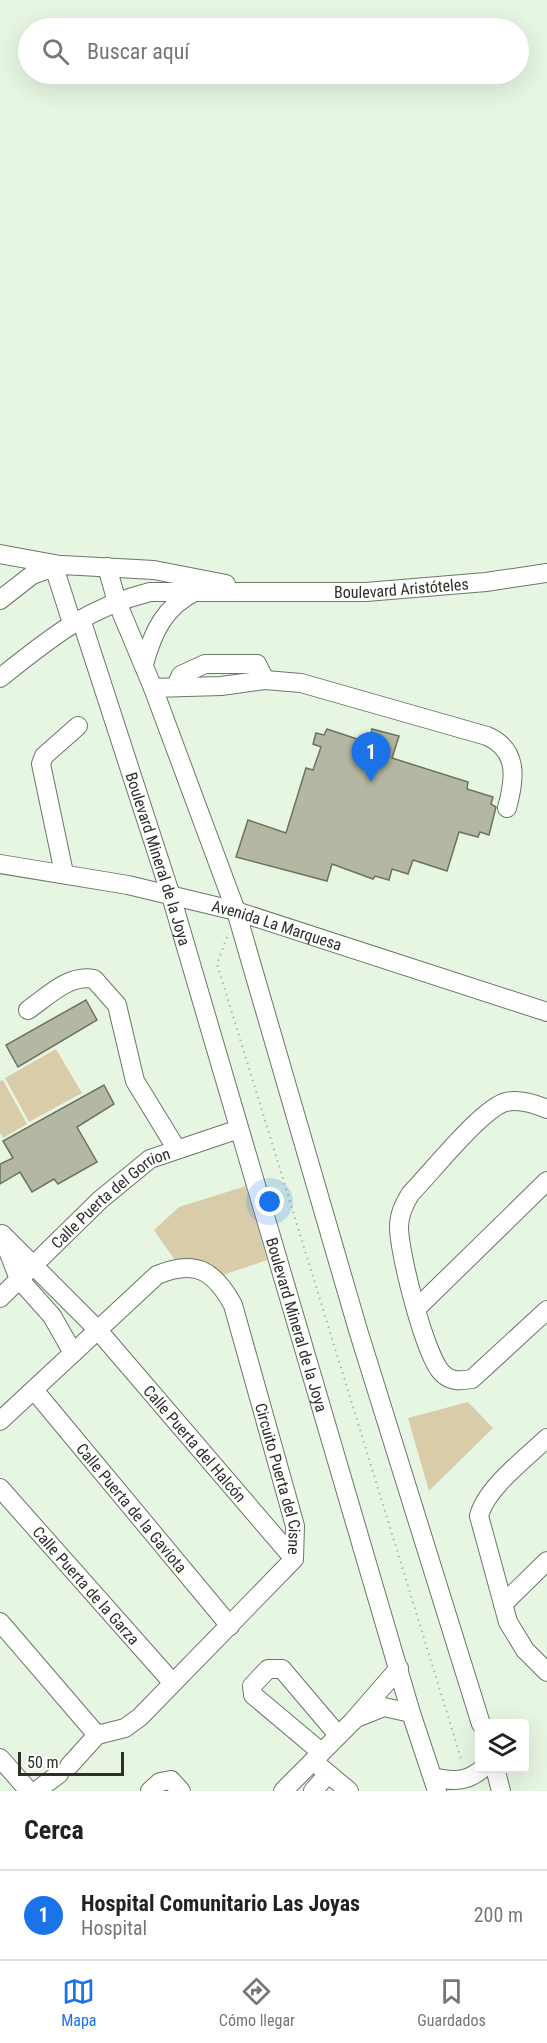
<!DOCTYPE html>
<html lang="es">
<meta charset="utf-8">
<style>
body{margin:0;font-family:"Roboto Condensed",sans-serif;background:#f6f6f6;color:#222}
.controls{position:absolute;right:18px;bottom:18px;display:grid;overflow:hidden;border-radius:6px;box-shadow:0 6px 24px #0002}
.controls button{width:54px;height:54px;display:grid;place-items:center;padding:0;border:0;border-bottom:2px solid #e0e0e0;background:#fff;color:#222;font:30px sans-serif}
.scale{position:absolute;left:18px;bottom:15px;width:106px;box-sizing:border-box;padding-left:6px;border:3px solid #2b3029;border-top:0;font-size:16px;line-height:21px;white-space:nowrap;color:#2b3029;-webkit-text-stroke:4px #fff;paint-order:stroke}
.you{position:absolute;left:270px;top:1202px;width:21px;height:21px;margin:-15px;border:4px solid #fff;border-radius:50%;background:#1a73e8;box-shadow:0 0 0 9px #1a73e833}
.badge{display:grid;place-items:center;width:39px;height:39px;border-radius:50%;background:#1a73e8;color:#fff;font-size:20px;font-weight:700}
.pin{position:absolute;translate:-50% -50px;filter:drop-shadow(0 2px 3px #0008)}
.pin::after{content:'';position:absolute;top:32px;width:21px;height:18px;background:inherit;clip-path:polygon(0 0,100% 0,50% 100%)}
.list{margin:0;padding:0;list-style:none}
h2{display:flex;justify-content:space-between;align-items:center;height:78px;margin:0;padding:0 24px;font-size:26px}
h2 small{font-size:20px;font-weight:400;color:#767676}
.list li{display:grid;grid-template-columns:39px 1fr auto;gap:18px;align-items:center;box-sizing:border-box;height:90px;padding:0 24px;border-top:2px solid #e0e0e0}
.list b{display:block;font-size:22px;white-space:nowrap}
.list p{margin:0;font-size:20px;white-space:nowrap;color:#767676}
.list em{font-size:20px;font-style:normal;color:#767676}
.icon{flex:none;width:33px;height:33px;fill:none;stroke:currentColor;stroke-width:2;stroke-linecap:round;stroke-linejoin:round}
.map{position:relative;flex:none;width:547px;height:1791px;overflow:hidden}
.search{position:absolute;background:#fff;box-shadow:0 6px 24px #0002;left:18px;right:18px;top:18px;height:66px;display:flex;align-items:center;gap:15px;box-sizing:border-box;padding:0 21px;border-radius:33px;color:#767676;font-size:22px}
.sheet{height:168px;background:#fff}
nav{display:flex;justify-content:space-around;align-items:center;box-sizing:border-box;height:84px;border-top:2px solid #e0e0e0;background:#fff;font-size:16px;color:#767676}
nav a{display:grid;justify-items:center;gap:3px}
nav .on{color:#1a73e8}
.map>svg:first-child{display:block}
.green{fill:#d9cda9}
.building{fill:#b4b8a3;stroke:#6e725e;stroke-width:1.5}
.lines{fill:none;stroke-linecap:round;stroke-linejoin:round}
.minor-casing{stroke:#6a7867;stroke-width:20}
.path{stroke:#aab6a6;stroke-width:2;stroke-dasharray:1.5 4.5;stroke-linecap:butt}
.minor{stroke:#fff;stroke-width:18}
.labels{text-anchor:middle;stroke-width:4.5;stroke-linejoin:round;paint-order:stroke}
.street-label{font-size:16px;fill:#2b3029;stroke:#fff}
</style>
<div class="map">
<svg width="547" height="1791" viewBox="0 0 547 1791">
<rect width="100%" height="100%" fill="#e7f6e3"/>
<!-- green -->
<path class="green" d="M56 1049 82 1093 29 1122 5 1078Z
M3 1080 27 1124 3 1138 0 1133V1081Z
M246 1186 267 1260 223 1275C210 1261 194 1257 176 1262L154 1230 179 1207Z
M468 1402 493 1428 429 1491 408 1418Z"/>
<!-- building -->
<path class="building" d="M327 729 369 743 372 729 399 736 392 758 468 782 467 789 493 797 491 804 496 807 489 835 480 832 478 837 459 832 447 871 413 860 408 874 392 869 389 880 375 876 373 879 332 864 327 881 236 857 248 820 286 833 306 768 313 770 321 747 313 744 316 733 324 735Z
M86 1000 97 1020 18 1067 6 1045Z
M104 1085 114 1104 77 1127 97 1162 58 1184 54 1179 32 1192 20 1172 0 1184V1164L13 1158 3 1141Z"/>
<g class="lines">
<!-- minor casing -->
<g class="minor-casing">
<g id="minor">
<path d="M0 554 60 565"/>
<path d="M107 567 117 602 153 688 236 911 358 1330 481 1724"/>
<path d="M0 600 32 575 54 567"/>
<path id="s1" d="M81 619 171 896 411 1713 437 1791"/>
<path d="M72 623 54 567 62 565 154 570 226 584"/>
<path d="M144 664C153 632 164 607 196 591"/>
<path id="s2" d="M0 678C50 638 86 608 150 592H366L486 582 547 573"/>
<path d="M176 686 181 675 205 664H257L265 680"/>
<path d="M153 688 221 686 265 680 301 683 487 736C519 750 515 779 507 808"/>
<path id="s3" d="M0 864 128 885 236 911 547 1012"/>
<path d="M64 873 41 764 44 756 78 726"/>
<path d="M28 1010C48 996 69 974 94 979L117 1005 135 1081 176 1148"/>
<path d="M547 1109C535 1104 519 1099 506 1102 482 1108 431 1173 411 1193 404 1204 399 1214 399 1227 399 1253 425 1356 442 1373 451 1382 460 1381 472 1379L547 1310"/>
<path id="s4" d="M2 1234 97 1329 294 1559"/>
<path d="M3 1238 19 1279 52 1316 73 1353"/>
<path id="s5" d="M0 1298 100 1200 150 1159 239 1129"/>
<path d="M417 1308 547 1181"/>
<path id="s6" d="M34 1390 230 1626"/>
<path id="s7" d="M0 1421 157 1275C195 1259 214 1270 233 1305L295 1526 294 1559 140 1717 125 1728 97 1735"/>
<path d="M547 1438C526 1458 486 1488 479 1516L508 1622 525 1650 547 1672"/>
<path id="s8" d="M0 1488 172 1682"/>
<path d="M503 1604 547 1561"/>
<path d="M0 1622 97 1735"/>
<path d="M359 1717 384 1707 411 1713"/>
<path d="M321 1752 253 1695 252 1686 268 1669H282L338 1735"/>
<path d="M0 1758 29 1791"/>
<path d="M313 1761 349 1791"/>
<path d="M69 1766 97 1735"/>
<path d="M495 1768 501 1791"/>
<path d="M433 1777C452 1782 468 1782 483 1768"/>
<path d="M36 1791 59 1774"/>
<path d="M150 1791 160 1782 171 1780 181 1791"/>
<path d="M283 1791 353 1721 399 1668"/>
<path d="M313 1791 328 1774"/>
</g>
</g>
<!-- path -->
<path class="path" d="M227 937 217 964 462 1762"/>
<!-- minor -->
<use href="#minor" class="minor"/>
</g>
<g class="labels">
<!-- street labels -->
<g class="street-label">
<text dy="6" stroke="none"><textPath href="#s2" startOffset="426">Boulevard Aristóteles</textPath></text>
<text dy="6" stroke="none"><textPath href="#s1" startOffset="252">Boulevard Mineral de la Joya</textPath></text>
<text dy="6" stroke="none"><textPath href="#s3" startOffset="284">Avenida La Marquesa</textPath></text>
<text dy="6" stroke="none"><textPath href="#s5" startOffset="150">Calle Puerta del Gorrion</textPath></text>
<text dy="6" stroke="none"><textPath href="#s1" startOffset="738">Boulevard Mineral de la Joya</textPath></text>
<text dy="6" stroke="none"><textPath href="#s4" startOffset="285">Calle Puerta del Halcón</textPath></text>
<text dy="6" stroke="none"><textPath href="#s7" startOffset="488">Circuito Puerta del Cisne</textPath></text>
<text dy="6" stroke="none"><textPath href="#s6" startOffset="153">Calle Puerta de la Gaviota</textPath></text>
<text dy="6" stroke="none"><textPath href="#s8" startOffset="130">Calle Puerta de la Garza</textPath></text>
</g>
</g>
</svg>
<div class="controls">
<button><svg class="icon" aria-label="layers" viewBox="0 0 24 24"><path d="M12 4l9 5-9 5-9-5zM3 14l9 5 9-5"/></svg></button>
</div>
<div class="scale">50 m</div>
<div class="you"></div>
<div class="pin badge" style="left:371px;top:782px">1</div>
<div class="search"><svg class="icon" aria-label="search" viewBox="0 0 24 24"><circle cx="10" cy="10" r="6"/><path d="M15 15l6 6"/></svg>Buscar aquí</div>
</div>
<section class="sheet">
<h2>Cerca<small></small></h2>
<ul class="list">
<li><span class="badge">1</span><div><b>Hospital Comunitario Las Joyas</b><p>Hospital</p></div><em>200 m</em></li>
</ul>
</section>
<nav>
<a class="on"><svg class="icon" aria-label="map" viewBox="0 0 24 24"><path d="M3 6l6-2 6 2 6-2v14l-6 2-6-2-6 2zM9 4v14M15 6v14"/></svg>Mapa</a>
<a><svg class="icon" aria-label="directions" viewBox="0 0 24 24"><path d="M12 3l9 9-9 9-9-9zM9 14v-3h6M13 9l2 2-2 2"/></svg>Cómo llegar</a>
<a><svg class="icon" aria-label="saved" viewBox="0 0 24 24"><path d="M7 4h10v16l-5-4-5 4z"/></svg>Guardados</a>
</nav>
